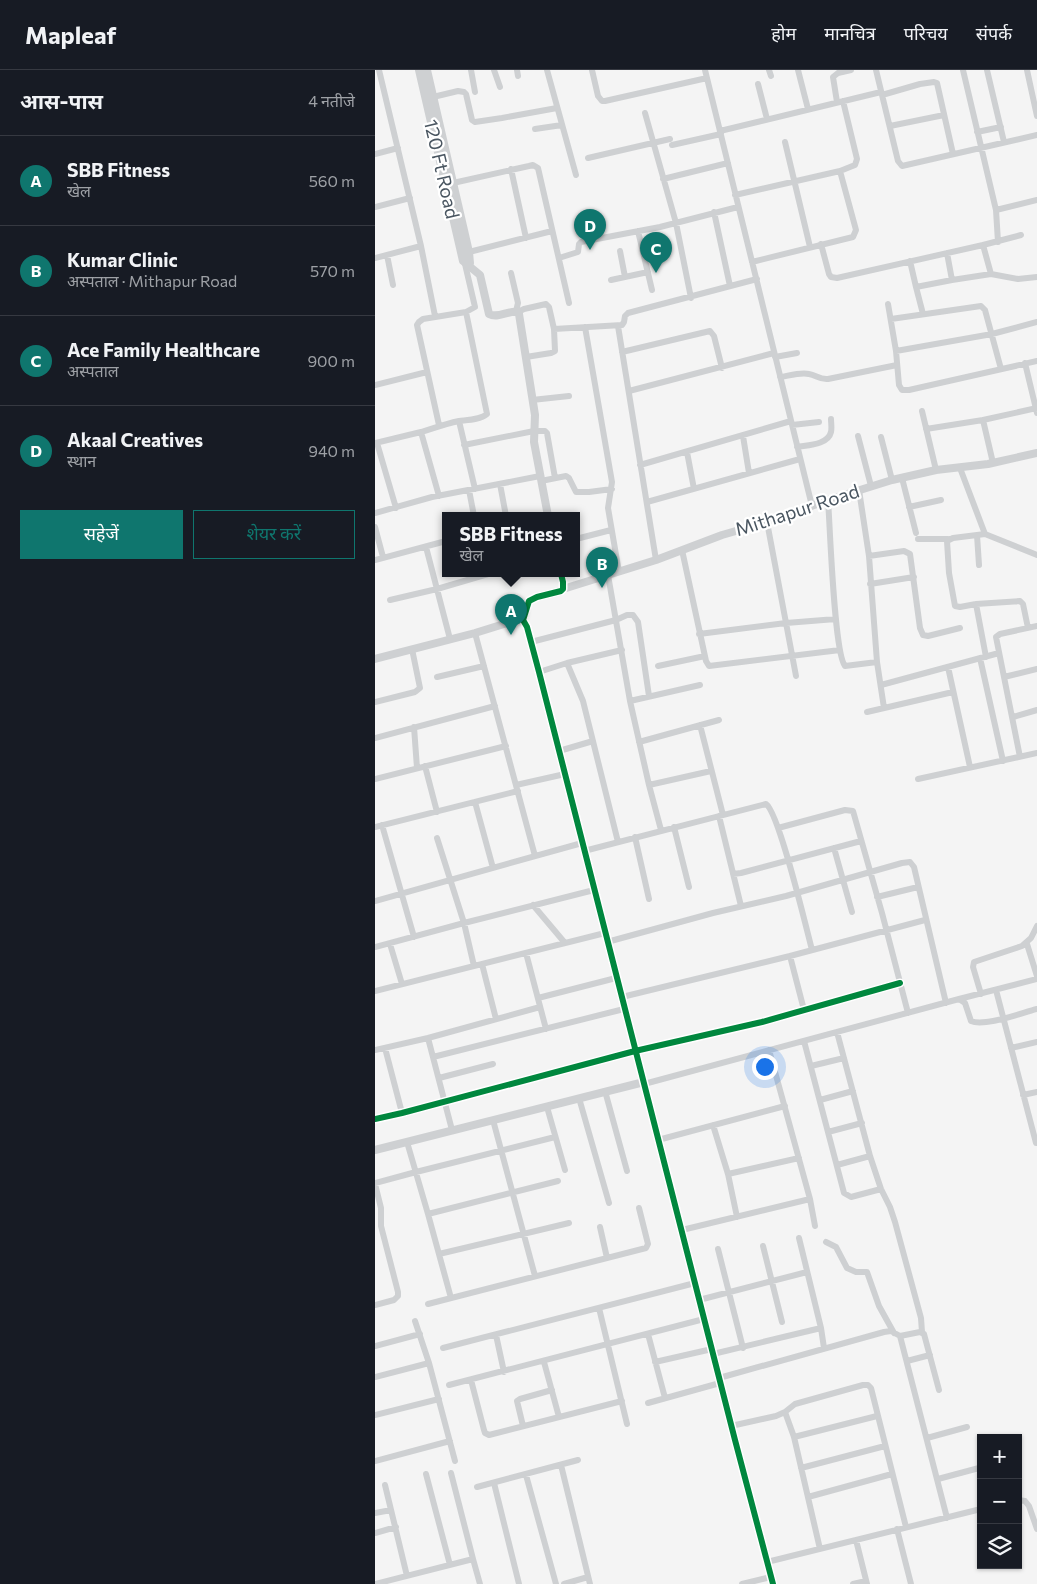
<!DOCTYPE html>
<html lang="hi">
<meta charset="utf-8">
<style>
body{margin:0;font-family:Commissioner,"Noto Sans Devanagari",sans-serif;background:#242831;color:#f1f3f6}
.controls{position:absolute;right:15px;bottom:15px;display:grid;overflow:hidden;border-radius:0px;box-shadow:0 1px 4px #0004}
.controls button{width:45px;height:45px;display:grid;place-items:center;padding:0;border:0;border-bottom:1px solid #363941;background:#171b24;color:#f1f3f6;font:25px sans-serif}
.you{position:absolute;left:389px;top:996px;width:18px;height:18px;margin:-12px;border:4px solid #fff;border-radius:50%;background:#1a73e8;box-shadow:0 0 0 8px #1a73e833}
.badge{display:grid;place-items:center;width:32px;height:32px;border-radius:50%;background:#0f766e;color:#fff;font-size:16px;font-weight:700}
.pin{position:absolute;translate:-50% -41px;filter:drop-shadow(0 1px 2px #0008)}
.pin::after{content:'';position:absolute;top:26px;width:18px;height:15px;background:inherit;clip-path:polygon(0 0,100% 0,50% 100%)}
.popup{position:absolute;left:67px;top:442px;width:138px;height:65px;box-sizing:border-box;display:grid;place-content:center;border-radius:0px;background:#171b24;filter:drop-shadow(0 1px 4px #0005);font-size:16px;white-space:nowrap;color:#9ea1a6}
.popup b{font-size:19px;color:#f1f3f6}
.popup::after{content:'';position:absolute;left:50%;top:100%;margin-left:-10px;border:10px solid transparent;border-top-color:#171b24}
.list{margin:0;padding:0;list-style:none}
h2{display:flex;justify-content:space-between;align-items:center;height:65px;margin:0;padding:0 20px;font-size:21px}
h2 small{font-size:16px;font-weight:400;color:#9ea1a6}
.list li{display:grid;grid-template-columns:32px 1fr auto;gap:15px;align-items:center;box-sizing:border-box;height:90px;padding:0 20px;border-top:1px solid #363941}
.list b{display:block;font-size:19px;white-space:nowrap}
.list p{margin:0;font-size:16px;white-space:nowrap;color:#9ea1a6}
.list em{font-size:16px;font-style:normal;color:#9ea1a6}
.actions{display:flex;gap:10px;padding:15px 20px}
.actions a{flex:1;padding:11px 0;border:1px solid #0f766e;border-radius:0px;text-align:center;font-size:18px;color:#0f766e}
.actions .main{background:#0f766e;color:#fff}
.icon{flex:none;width:28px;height:28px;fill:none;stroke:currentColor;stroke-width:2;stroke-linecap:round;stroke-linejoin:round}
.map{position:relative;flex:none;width:662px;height:1514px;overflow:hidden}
header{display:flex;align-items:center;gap:30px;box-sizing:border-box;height:70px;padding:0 25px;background:#171b24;border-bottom:1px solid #363941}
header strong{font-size:24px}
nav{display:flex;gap:28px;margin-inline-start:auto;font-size:18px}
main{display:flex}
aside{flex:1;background:#171b24}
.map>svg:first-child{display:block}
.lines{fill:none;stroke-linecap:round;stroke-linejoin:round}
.minor{stroke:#ced0d2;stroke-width:6}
.tertiary{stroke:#ced0d2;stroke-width:8}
.cycleway-casing{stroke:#fff;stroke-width:9}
.cycleway{stroke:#00873e;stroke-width:6}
.labels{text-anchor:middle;stroke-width:4.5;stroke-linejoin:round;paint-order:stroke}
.street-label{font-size:19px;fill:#4a5661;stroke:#fff}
</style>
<header>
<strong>Mapleaf</strong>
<nav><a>होम</a><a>मानचित्र</a><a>परिचय</a><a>संपर्क</a></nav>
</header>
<main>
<aside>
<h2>आस-पास<small>4 नतीजे</small></h2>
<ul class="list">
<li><span class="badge">A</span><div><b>SBB Fitness</b><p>खेल</p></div><em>560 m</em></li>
<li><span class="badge">B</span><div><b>Kumar Clinic</b><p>अस्पताल · Mithapur Road</p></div><em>570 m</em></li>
<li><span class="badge">C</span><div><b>Ace Family Healthcare</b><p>अस्पताल</p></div><em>900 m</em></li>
<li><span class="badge">D</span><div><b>Akaal Creatives</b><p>स्थान</p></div><em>940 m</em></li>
</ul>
<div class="actions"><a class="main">सहेजें</a><a>शेयर करें</a></div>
</aside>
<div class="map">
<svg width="662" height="1514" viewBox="0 0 662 1514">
<rect width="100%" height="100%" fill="#f4f4f4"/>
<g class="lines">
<!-- minor -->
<path class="minor" d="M4 0 46 176 60 246
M96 0 100 22
M119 0 125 17
M142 0 143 6
M172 0 201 105
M217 0 223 26 227 31H230L332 8
M330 0 437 436
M394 0 396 6
M423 0 433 39
M501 0 523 91 527 96 662 65
M588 0 621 140 623 172
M612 0 629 72
M652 0 662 46
M383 14 392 49
M507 25 545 14 559 12 562 13 578 84
M58 27 83 21 89 22 91 24 97 50 100 52 127 48 182 38
M462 32 458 7 463 3 476 0
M270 43 301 153 316 228
M515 56 569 45
M160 59 187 55
M345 61 506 22
M602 62 626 57
M410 72 435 177
M297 75 346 64
M0 84 23 78
M213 88 295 69
M136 99 151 168
M288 109 353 93
M78 113 154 96 158 95 163 98 194 233
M360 125 465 101 480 95 482 89 468 31
M0 137 35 128
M621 140 662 130
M339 142 355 216
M263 161 277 220
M446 174 454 204 456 207 462 208 608 175 646 165
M608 175 616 204
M245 181 250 207
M94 182 177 161
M572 183 577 210
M12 185 18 215
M0 188 46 176
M184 188 203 182 204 174 206 172 285 157 363 137
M535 191 541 217 577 210 616 204 643 209 662 207
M377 192 478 167 481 160 465 101
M136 203 143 233 141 241
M236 210 273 202
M541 217 548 244
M513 234 521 281 524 315 527 320H534L662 291
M91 242 112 344C105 350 92 350 84 351L100 419
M143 242 149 239 171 234 174 237 179 259 247 255 249 252 250 246 253 243 382 209
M516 249 606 236 610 240 626 299
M243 256 281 490
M210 257 237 412 233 438 244 502
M521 281 617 264 662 252
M247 282 335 261 339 266 347 298
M151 287 176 283 180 281 179 259
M400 287 422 283
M650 293 662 343
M405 307C413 306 425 302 434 304 441 305 445 310 453 309L522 295
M0 315 52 302
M254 321 399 283
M157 330 194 326
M547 341 561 400
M608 350 662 338
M64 355 42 255 44 252 48 249 91 242 100 237 90 194
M417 355 444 352
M551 359 608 350 618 393
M46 362C59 358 70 354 84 351
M368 366 374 403
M483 366 496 416
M506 367 517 410
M0 373 46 362 64 426
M2 373 21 438
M89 375 159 361H170L172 363 180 408
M422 377C432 375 453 375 456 362 457 358 456 353 456 349
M312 382 319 419
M265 395 416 351
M585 398 610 464 662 485
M527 408 541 463
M166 411 191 406 194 408 201 422H214L237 419
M125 414 131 446
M94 420 99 446
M484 420 494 486 502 592 509 638
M453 430C455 455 459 583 470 596L502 592
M272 432 425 389
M534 437 566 430
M0 443 57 427 165 406
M392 452 421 606
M0 457 8 487
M610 464 578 468 572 471 574 503 580 536 585 537 601 534 645 531 648 534 653 558
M602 465 604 495
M201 469 236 460
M543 469H573
M51 477 75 569
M307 480 331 591 334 596 465 580
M494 486 529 481 535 484 545 558 548 565 553 566 585 558
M0 490 71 471
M233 505 255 631 274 715 286 760
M495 514 539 507
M15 530 62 519 113 504
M601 534 611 587
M100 563 160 786
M324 564 411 553 461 549
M156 572 241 550 252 545H258L263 552 274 626
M605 588 628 691
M192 593 208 631 243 772
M283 596 330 586
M573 597 595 697
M164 602 192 593 247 580
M62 607 109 596
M629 607 662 599
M506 615 624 583
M255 631 325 615
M0 632 40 622 45 618 37 579
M492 642 578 622
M638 647 662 640
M325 655 348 745
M39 657 42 698
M0 668 120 636
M264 672 344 650
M184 681 218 671
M645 687 621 567 625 564 662 556
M50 696 62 742
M0 709 131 676
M543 709 662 683
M141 715 190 704
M274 715 336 701
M100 732 118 798
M344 746 366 836
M7 755 39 867
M0 757 143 721
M299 757 314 817
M403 758 470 740 478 741 507 843 533 943
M260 767 274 829
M62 768 89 853 99 896
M459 778 477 842
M209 781 391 734C404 743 431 857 437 880
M358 804 366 803 486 771
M502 827 543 817
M0 831 207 773
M158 835 190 873
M232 872 338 843 411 826 527 793 535 792 539 797 571 933
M15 874 27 914
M652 874 662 906
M0 877 89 853 219 820
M151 883 171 959
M415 886 429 940
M107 894 121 949
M621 920 661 1073H662
M0 921 230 863
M606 924 598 897 599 892 647 876 656 868 662 856
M247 927 415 886 550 850
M163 928 241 908
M584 929 662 909
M462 962 495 1086 506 1119 515 1137 520 1152 546 1248 547 1262
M53 968 77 1060
M429 971 469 1123 476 1127 506 1119
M10 978 27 1043
M636 978 662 972
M0 980 53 968 165 937
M394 980 435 1129 440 1156
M58 987 249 939
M436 996 469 988
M64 1008 118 994
M269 1014 584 929 590 933 596 951C609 957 646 943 662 939
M230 1021 252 1101
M648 1025 662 1022
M204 1028 234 1133
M445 1030 478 1021
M172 1037 190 1100
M0 1049 27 1043 260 981 387 952 525 913
M118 1050 160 1206
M338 1055 353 1104 362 1147
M453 1062 487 1053
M283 1070 410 1036
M32 1072 53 1144 76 1228
M462 1095 495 1086
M353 1104 424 1088
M0 1113 41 1102 180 1067
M0 1114 6 1138V1156L23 1222V1226L19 1230 0 1235
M53 1144 183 1111
M225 1157 232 1188
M307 1160 435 1129
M424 1168 446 1258 449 1278
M451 1172 461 1177 472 1198 481 1202H492L504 1236 519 1263
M388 1176 407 1252
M343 1179 368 1278
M64 1184 194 1153
M324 1230 432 1202
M53 1234 271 1178 273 1174 264 1138
M224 1238 252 1354
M40 1251 54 1293 80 1391
M273 1264 290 1328
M121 1265 129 1302
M525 1266 545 1262 549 1264 564 1320
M0 1276 45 1264
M68 1278 320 1213
M338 1284 446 1258
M532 1291 555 1285
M169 1292 184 1347
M280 1292 337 1279
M0 1307 54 1293
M344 1308 509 1262 516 1261 525 1266 572 1448
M96 1310 109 1360 110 1363 114 1365 247 1331
M74 1315 329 1249
M273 1333 345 1313
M410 1342 419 1367 445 1479
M0 1345 64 1329
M148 1356 142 1331 145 1329 177 1320
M356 1356 401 1346 410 1342 420 1334 488 1315H493L496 1318 531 1457
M419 1367 502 1346
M552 1368 592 1357
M0 1391 75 1371
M186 1395 215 1514
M426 1398 510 1376
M51 1404 75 1495
M151 1405 181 1514
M563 1409 604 1398
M119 1413 144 1514
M10 1415 32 1506
M102 1417 203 1390
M433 1427 517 1404
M643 1430 650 1431 654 1436 662 1459
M0 1443 16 1440
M522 1459 536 1514
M0 1463 21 1457
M481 1470 492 1514
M98 1489 105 1514
M392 1492 606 1439
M0 1514 98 1489 76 1403
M189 1514 213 1507
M367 1514 396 1507
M478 1514 491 1511"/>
<!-- tertiary -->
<path class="tertiary" d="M44 0 88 191 105 205 114 244C123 249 133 240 143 242L144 244 160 345 159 372 173 446
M52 0 94 182 95 193 94 196
M186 504 188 512V519L186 521 162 527 154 531 148 550 152 557 164 602 360 1370 398 1514
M188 519 281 490 347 465 392 452 453 430 517 410 561 400 613 394 662 383
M0 589 100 563 142 550H148
M0 1080 269 1012"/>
<!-- cycleway casing -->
<g class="cycleway-casing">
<path id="cycleway" d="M186 504 188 512V519L186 521 162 527 154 531 148 550 152 557 164 602 360 1370 398 1514
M0 1049 27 1043 260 981 387 952 525 913"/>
</g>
<!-- cycleway -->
<use href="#cycleway" class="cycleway"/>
</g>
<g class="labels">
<!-- street labels -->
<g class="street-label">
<text transform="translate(67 99) rotate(77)" y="7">120 Ft Road</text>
<text transform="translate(422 440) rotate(-18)" y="7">Mithapur Road</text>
</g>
</g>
</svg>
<div class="controls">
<button>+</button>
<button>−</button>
<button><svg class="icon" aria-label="layers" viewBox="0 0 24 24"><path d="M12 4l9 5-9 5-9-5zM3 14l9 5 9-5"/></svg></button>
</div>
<div class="you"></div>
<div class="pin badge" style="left:136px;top:565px">A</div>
<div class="popup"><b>SBB Fitness</b>खेल</div>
<div class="pin badge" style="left:227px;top:518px">B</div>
<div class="pin badge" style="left:281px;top:203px">C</div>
<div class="pin badge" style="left:215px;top:180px">D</div>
</div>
</main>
